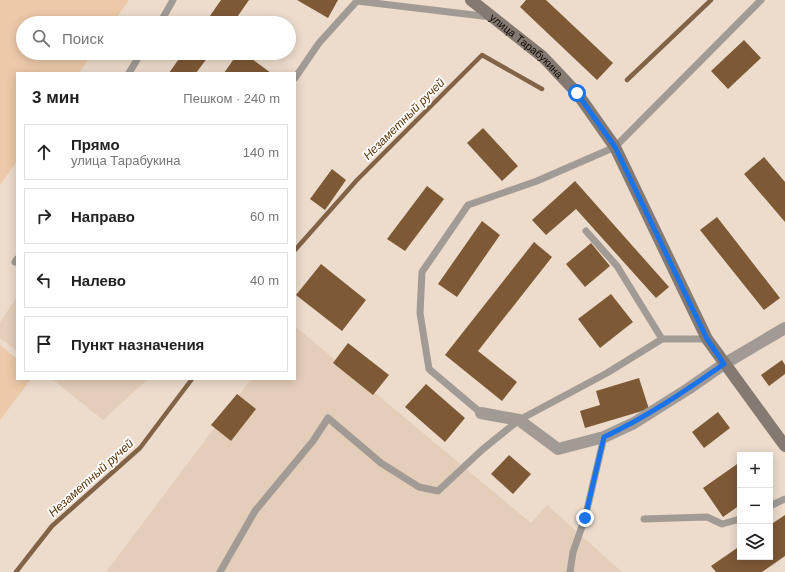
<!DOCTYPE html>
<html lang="ru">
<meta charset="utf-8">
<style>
body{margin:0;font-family:Helvetica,sans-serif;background:#f6f6f6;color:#222}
.controls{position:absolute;right:12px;bottom:12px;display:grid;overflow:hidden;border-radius:0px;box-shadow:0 2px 10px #0003}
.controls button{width:36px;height:36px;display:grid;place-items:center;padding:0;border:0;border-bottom:1px solid #e0e0e0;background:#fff;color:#222;font:20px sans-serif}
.stop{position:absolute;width:12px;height:12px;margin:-9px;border:3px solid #1a73e8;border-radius:50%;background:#fff}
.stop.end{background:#1a73e8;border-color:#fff;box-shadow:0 1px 4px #0008}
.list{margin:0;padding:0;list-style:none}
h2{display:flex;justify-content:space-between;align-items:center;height:52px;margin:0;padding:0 16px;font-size:17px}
h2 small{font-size:13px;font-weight:400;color:#767676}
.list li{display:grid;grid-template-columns:26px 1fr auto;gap:12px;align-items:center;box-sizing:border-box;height:56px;margin:0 8px 8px;padding:0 8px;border:1px solid #e0e0e0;border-radius:0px}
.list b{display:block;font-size:15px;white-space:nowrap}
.list p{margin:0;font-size:13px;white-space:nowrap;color:#767676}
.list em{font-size:13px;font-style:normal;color:#767676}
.icon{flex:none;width:22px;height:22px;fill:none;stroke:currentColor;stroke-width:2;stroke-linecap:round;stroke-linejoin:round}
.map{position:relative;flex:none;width:785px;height:572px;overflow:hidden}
.search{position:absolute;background:#fff;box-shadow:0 2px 10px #0003;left:16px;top:16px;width:280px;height:44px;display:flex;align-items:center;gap:10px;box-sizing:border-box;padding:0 14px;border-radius:22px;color:#767676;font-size:15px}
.panel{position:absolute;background:#fff;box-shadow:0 2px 10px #0003;left:16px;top:72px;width:280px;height:308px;border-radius:0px}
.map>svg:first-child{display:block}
.built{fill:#e5ceb9}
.green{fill:#ecc9a8}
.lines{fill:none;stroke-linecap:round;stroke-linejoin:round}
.stream{stroke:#816448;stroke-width:4.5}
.building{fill:#7e5936}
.lane{stroke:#a29b95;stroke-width:7}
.street{stroke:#a29b95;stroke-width:12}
.secondary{stroke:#857a71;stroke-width:12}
.route{stroke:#1a73e8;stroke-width:5}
.labels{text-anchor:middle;stroke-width:3.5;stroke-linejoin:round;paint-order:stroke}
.street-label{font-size:11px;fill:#100b06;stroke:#fff}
.water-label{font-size:12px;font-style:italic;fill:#5d3506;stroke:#fff}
</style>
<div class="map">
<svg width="785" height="572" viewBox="0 0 785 572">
<rect width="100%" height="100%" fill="#eddccc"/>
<!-- built -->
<path class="built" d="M17 297V351L0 338V322Z
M295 326 531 523 547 505 622 572H106L251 379H295Z
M52 379H148L103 420Z"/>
<!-- green -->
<path class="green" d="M0 0H129L113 23H23V53H92L79 73H17V161L0 185Z
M0 345 17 359V379H31L0 420Z"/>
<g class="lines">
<!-- stream -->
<path class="stream" d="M627 80 711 0
M295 250 357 180 482 55 542 89
M16 572 52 526 140 448 192 379"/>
</g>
<!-- building -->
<path class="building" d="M221 0H249L233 23H205Z
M297 0H338L328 18Z
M526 0H546L613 63 597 80 520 7Z
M744 40 761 58 728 89 711 71Z
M183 53H211L196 73H169Z
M238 53H244L271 73H224Z
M483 128 518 166 502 181 467 143Z
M764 157 785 182V222L744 174Z
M332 169 346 180 325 210 310 199Z
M575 181 669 287 656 298 576 209 546 235 532 220Z
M427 186 444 199 405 251 387 239Z
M717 217 780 298 764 310 700 230Z
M482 221 500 235 457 297 438 284Z
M534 242 552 257 478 351 517 382 502 401 445 355Z
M591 243 610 266 585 287 566 264Z
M321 264 366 300 342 331 296 295Z
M611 294 633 322 600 348 578 319Z
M348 343 389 375 373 395 333 363Z
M782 360 785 365V374L769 386 761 375Z
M639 378 649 409 585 428 580 411 600 405 596 391Z
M426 384 465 418 445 442 405 407Z
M237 394 256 409 231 441 211 425Z
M718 412 730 428 704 448 692 432Z
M509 455 531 474 513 494 491 474Z
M740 462V505L723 517 703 488Z
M785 515V556L762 572H716L711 566 740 546V557H770V525Z"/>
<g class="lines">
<!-- lane -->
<path class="lane" d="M160 23 173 0
M129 73 141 53
M295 78 319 43 357 1 491 17
M586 231 617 266 662 339H707
M15 262 17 259
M481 413 429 369 420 313 422 272 468 205 537 181 615 147 761 0
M770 506 785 499
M644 519 707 517 722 524 740 519
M220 572 255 511 313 441 328 418 381 463 419 487 438 491 483 449 519 420 607 373 662 339
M570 572 573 552 585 518 604 437"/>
<!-- street -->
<path class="street" d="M481 413 519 420 558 449 604 437 634 423 688 389 724 364 785 328"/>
<!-- secondary -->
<path class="secondary" id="s1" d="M471 0 543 57 577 93 615 147 707 339 785 446"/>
</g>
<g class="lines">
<!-- route -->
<path class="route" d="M577 93 615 147 707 339 724 364C685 391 647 417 604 437L585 518"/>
</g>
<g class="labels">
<!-- street labels -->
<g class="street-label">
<text dy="4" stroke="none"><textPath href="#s1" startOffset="72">улица Тарабукина</textPath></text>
</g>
<!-- water labels -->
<g class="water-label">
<text transform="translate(404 119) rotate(-45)" y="4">Незаметный ручей</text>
<text transform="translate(91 478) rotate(-42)" y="4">Незаметный ручей</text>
</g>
</g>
</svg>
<div class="controls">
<button>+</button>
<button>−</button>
<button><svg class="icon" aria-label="layers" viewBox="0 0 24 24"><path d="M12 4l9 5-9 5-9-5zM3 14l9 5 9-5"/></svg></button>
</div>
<div class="stop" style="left:577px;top:93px"></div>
<div class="stop end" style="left:585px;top:518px"></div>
<div class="search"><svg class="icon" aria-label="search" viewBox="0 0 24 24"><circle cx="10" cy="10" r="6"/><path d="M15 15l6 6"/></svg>Поиск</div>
<section class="panel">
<h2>3 мин<small>Пешком · 240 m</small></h2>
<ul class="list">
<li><svg class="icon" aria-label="ahead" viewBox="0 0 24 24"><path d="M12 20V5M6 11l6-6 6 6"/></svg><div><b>Прямо</b><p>улица Тарабукина</p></div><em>140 m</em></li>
<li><svg class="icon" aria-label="right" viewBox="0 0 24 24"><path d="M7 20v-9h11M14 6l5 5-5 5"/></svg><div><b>Направо</b></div><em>60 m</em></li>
<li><svg class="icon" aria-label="left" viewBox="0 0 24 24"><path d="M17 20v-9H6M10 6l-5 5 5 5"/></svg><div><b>Налево</b></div><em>40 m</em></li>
<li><svg class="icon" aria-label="arrive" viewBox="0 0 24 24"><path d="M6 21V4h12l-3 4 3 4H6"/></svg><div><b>Пункт назначения</b></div></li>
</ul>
</section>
</div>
